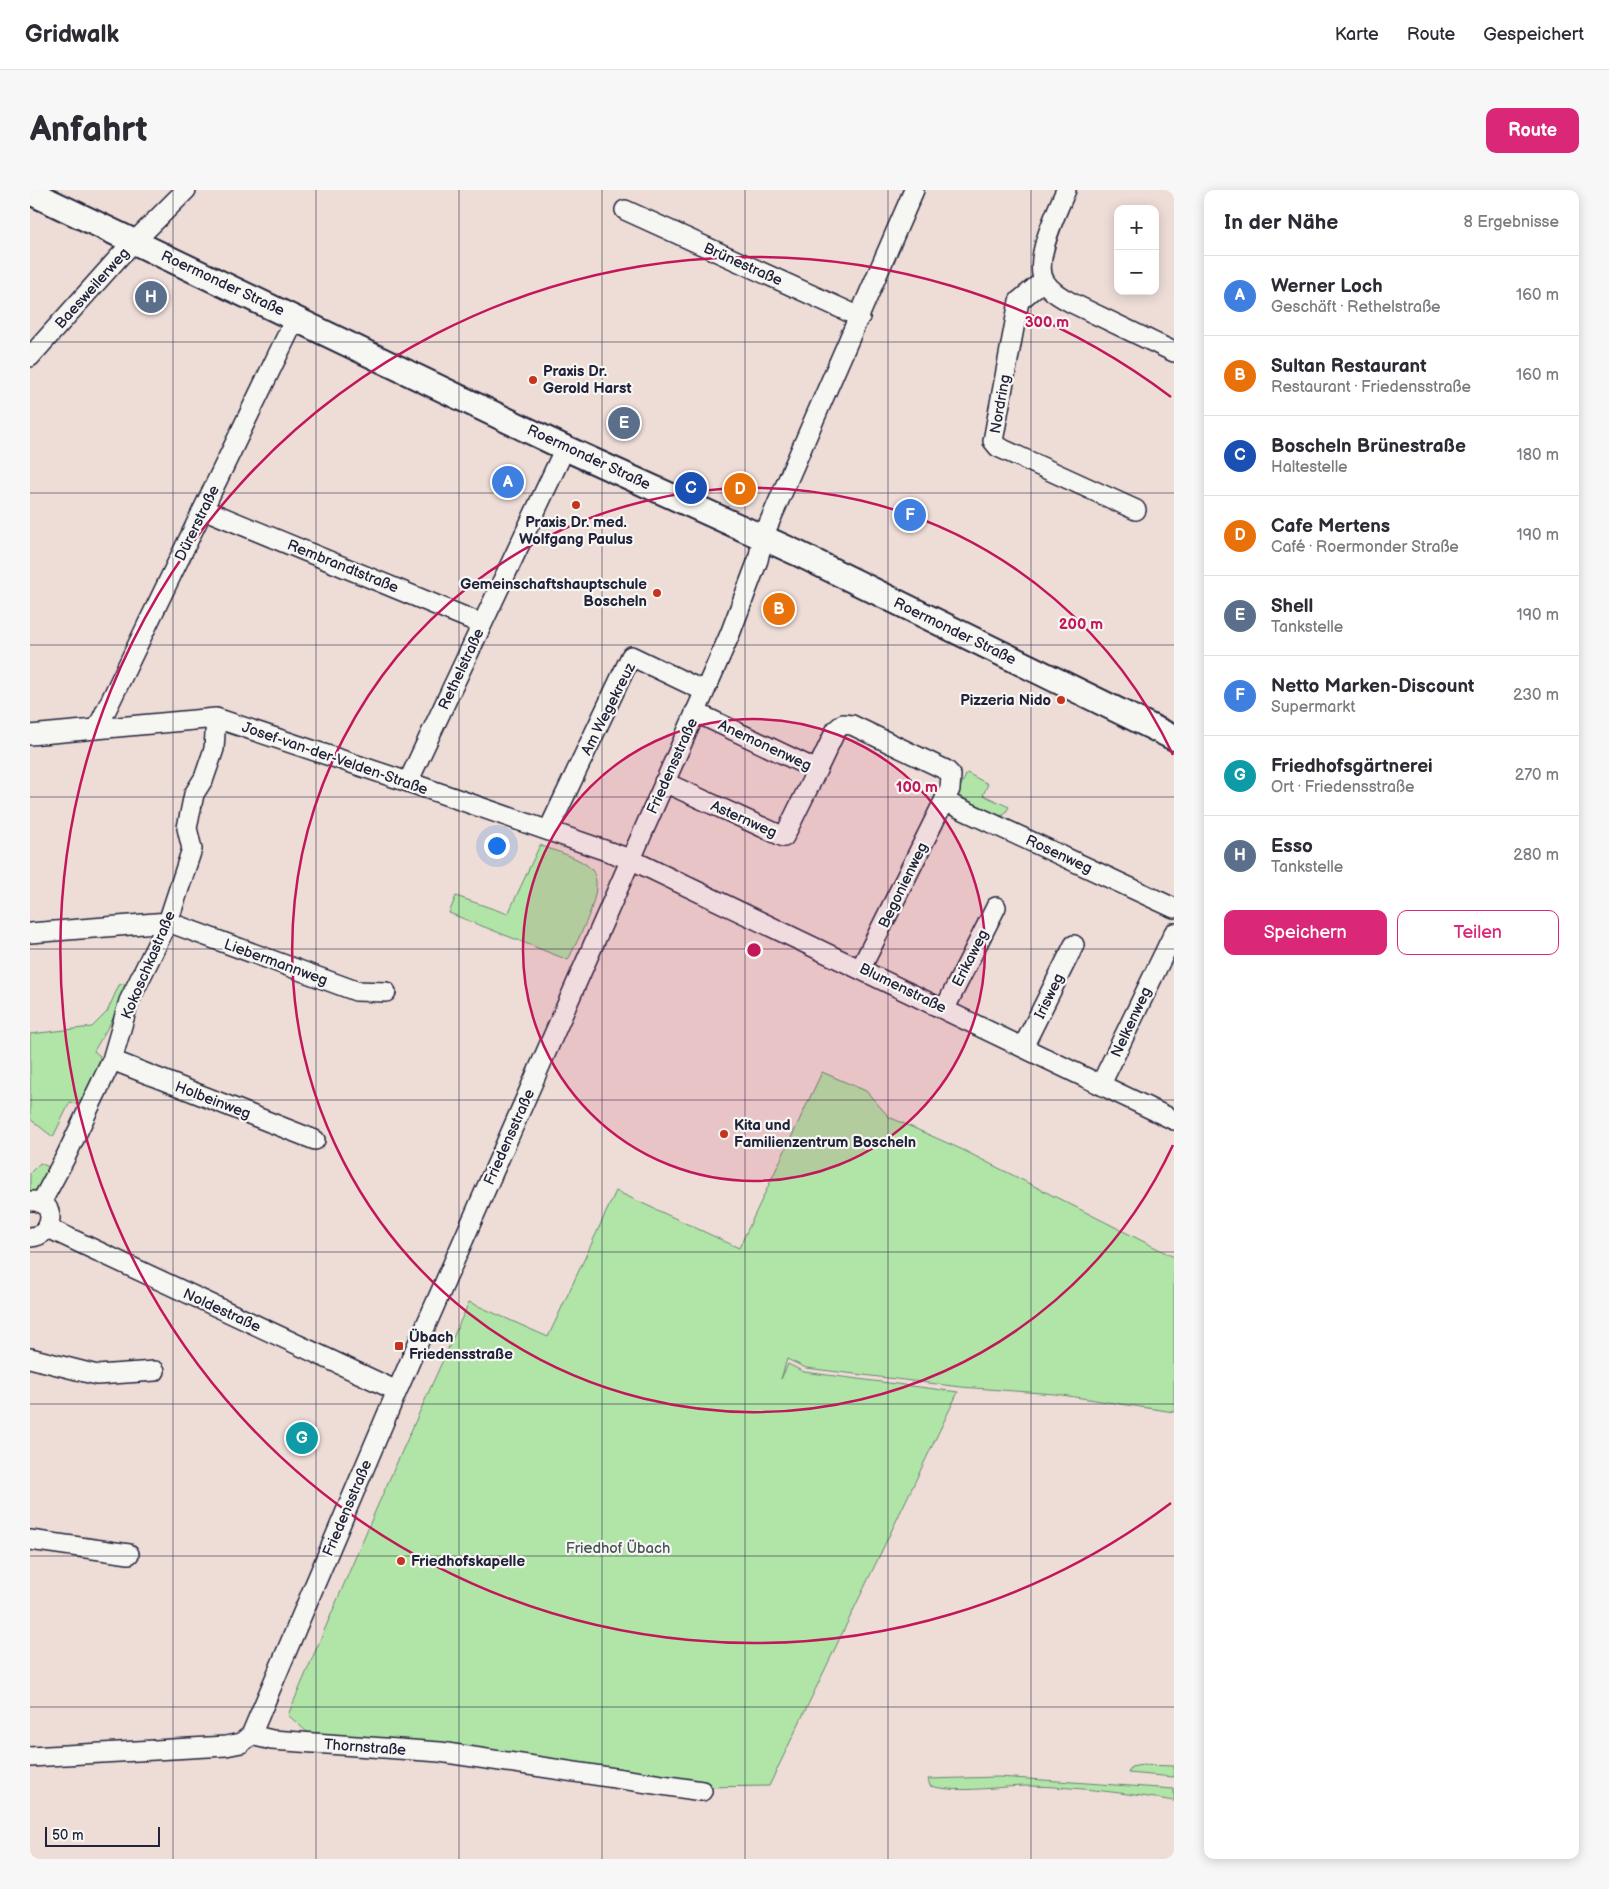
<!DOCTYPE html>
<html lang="de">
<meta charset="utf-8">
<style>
body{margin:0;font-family:"Balsamiq Sans",sans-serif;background:#f7f7f7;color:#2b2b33}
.controls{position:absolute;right:15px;top:15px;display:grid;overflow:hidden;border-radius:10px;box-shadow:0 2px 12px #0003}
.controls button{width:45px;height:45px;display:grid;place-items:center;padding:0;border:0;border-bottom:1px solid #e1e1e2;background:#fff;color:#2b2b33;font:25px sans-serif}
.scale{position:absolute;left:15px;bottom:12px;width:115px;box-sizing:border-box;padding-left:5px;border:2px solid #22223b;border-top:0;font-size:14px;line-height:18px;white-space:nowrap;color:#22223b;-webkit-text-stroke:4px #f6f6f2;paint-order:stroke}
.you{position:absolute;left:466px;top:655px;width:18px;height:18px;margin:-12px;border:4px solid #fff;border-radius:50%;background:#1a73e8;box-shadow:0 0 0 8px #1a73e833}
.badge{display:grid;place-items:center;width:32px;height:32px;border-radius:50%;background:#db2777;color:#fff;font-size:16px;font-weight:700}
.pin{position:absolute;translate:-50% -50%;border:2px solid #fff;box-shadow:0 1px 5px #0006}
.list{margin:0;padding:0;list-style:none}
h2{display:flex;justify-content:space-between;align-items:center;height:65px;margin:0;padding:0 20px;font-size:21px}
h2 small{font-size:16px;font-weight:400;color:#7c7c81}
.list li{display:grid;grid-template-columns:32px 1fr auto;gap:15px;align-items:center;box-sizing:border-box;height:80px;padding:0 20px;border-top:1px solid #e1e1e2}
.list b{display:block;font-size:19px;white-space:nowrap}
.list p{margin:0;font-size:16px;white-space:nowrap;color:#7c7c81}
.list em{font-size:16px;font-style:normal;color:#7c7c81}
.actions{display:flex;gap:10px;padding:15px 20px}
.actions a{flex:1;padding:11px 0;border:1px solid #db2777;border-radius:10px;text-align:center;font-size:18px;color:#db2777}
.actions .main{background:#db2777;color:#fff}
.map{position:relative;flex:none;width:1144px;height:1669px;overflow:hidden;border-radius:10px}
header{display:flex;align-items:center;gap:30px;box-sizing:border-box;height:70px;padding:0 25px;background:#fff;border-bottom:1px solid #e1e1e2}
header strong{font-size:24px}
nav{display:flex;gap:28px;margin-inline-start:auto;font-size:18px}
.intro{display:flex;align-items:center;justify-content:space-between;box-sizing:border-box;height:120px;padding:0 30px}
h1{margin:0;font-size:35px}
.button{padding:12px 22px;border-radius:10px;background:#db2777;color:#fff;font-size:18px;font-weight:700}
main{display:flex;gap:30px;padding:0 30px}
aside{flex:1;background:#fff;border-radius:10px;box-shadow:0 2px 12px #0003}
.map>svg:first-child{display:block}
.green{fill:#b0e5a7;stroke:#698471}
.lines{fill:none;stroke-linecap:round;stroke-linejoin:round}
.minor-casing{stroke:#22223b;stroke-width:22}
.major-casing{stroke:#22223b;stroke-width:28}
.minor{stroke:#f6f6f2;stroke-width:19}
.major{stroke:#f6f6f2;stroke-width:24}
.grid{fill:none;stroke:#22223b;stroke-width:1;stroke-opacity:0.55}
.ring{fill:none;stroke:#c2185b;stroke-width:2.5}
.poi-dot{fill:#c8321e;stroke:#f6f6f2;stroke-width:2}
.labels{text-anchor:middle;stroke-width:4.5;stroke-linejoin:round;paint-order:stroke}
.street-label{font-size:15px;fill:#22223b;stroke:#f6f6f2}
.poi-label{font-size:15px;font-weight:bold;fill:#22223b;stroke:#f6f6f2;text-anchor:start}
.park-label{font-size:15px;fill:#465356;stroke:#f6f6f2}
.centre{fill:#c2185b;stroke:#f6f6f2;stroke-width:2.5}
.ring-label{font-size:15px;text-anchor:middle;font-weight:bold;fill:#c2185b;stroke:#f6f6f2;stroke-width:4.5;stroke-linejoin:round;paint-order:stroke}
</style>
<header>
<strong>Gridwalk</strong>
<nav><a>Karte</a><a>Route</a><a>Gespeichert</a></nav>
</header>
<div class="intro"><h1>Anfahrt</h1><a class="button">Route</a></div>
<main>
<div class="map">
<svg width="1144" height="1669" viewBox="0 0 1144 1669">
<rect width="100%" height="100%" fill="#eedcd7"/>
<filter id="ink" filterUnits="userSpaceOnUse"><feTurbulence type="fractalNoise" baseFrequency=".02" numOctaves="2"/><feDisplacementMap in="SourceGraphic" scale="10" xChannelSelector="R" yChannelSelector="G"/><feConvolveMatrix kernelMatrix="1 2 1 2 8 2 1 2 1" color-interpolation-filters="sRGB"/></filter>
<g filter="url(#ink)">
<!-- green -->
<path class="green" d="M937 583 958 594 953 605 979 617 974 625 961 628 924 610Z
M510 655C526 662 551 667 562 680 577 698 547 751 538 770L419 723 426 706 478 724Z
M94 793 95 799 86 829 82 830 64 861 70 866 69 874 54 917 40 912 23 947 0 929V844L62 837 77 822 89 795Z
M792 882 836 901 859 927 933 960 1144 1067V1222L1025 1204 931 1197 776 1178 757 1169 751 1189 758 1174 774 1182 928 1202 739 1596 670 1597 421 1556 277 1542 258 1525 347 1317 439 1112 518 1147 586 1001 709 1058Z
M10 973 21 978 16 988 0 1005V983Z
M1112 1575 1144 1576V1587L1098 1583 1101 1577Z
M969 1587 1144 1599V1611C1096 1603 1048 1597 1000 1596 967 1596 932 1604 900 1596L898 1589Z"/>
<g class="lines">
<!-- minor casing -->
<g class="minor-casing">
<path id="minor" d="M1036 0C1027 21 1002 72 1015 92 1021 102 1032 108 1042 113L1144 162
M595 20 830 127
M1014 90 989 111 963 251 968 257 1106 320
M0 167 91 65 156 0
M173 319 452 434
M665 522 787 580 806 540 813 534 822 535 916 580 921 585 920 599 831 778
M67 539 266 127
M0 545 186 528 378 592 600 669 1144 930
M378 592 535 258
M634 592 754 647 787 580
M914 611 1144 718
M519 639 601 466 674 501
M0 743 138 732 326 801 356 802
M915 818 966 717
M993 857 1044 755
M82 870 285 950
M1071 894 1144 743
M11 1013 35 968 82 870 99 811 138 732 162 659 157 638 164 604 174 588 184 559 186 528
M18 1038 367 1201
M0 1047C26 1046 27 1009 1 1011
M0 1168 67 1185 125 1181
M0 1350 99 1364
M221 1545 242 1550 410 1562 672 1601
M0 1567 196 1556 211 1553 221 1545 367 1201 700 444 728 370 733 347 884 0"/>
</g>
<!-- major casing -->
<g class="major-casing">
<path id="major" d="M0 2 535 258 767 363 1144 548"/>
</g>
<!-- minor -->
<use href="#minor" class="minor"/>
<!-- major -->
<use href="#major" class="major"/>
</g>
</g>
<!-- grid -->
<path class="grid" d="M143 0V1669M286 0V1669M429 0V1669M572 0V1669M715 0V1669M858 0V1669M1001 0V1669M0 152H1144M0 303H1144M0 455H1144M0 607H1144M0 759H1144M0 910H1144M0 1062H1144M0 1214H1144M0 1366H1144M0 1517H1144"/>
<!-- distance rings -->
<circle cx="724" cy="760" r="231" fill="#c2185b" fill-opacity=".12"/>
<g class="ring">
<circle cx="724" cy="760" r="231"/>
<path d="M1143 955A462 462 0 1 1 1143 565"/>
<path d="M1141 1313A693 693 0 1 1 1141 207"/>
</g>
<!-- markers -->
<g class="poi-dot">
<circle cx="503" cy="190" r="5"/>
<circle cx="546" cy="315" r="5"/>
<circle cx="627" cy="403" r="5"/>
<circle cx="1031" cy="510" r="5"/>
<circle cx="694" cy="944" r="5"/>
<rect x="364" y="1151" width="10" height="10" rx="2.5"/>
<circle cx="371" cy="1371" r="5"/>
</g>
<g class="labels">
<!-- street labels -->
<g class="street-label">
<text transform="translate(713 74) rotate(24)" y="5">Brünestraße</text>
<text transform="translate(193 93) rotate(25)" y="5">Roermonder Straße</text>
<text transform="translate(62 98) rotate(-48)" y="5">Baesweilerweg</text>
<text transform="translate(970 214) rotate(-80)" y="5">Nordring</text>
<text transform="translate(559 267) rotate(25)" y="5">Roermonder Straße</text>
<text transform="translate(167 333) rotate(-64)" y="5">Dürerstraße</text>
<text transform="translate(313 376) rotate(22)" y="5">Rembrandtstraße</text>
<text transform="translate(925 441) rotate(26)" y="5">Roermonder Straße</text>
<text transform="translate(431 479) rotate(-65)" y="5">Rethelstraße</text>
<text transform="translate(578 519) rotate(-63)" y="5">Am Wegekreuz</text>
<text transform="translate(735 555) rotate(25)" y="5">Anemonenweg</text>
<text transform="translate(305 568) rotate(19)" y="5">Josef-van-der-Velden-Straße</text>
<text transform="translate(642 576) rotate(-66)" y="5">Friedensstraße</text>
<text transform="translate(714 629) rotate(24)" y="5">Asternweg</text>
<text transform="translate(1029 664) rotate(25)" y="5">Rosenweg</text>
<text transform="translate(873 695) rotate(-64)" y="5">Begonienweg</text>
<text transform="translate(940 768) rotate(-63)" y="5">Erikaweg</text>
<text transform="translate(246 772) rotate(20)" y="5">Liebermannweg</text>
<text transform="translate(118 775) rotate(-67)" y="5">Kokoschkastraße</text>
<text transform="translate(873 798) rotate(26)" y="5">Blumenstraße</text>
<text transform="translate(1019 806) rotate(-64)" y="5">Irisweg</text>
<text transform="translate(1101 832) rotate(-65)" y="5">Nelkenweg</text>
<text transform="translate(183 910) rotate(21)" y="5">Holbeinweg</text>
<text transform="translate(479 947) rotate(-66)" y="5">Friedensstraße</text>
<text transform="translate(192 1120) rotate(25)" y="5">Noldestraße</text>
<text transform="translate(317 1318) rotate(-67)" y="5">Friedensstraße</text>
<text transform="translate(335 1557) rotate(4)" y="5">Thornstraße</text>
</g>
<!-- poi labels -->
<g class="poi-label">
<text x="513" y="186">Praxis Dr.<tspan x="513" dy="17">Gerold Harst</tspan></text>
<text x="546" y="337" text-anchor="middle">Praxis Dr. med.<tspan x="546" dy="17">Wolfgang Paulus</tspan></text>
<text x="617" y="399" text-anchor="end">Gemeinschaftshauptschule<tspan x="617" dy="17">Boscheln</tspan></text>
<text x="1021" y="515" text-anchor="end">Pizzeria Nido</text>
<text x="704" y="940">Kita und<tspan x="704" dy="17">Familienzentrum Boscheln</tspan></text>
<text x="379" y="1152">Übach<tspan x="379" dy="17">Friedensstraße</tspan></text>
<text x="381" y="1376">Friedhofskapelle</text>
</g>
<!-- park labels -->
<g class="park-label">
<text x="588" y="1363">Friedhof Übach</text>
</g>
</g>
<circle cx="724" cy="760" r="8" class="centre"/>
<g class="ring-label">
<text x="1017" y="137">300 m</text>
<text x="1051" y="439">200 m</text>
<text x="887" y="602">100 m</text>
</g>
</svg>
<div class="controls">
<button>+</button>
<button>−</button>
</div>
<div class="scale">50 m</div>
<div class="you"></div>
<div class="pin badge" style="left:478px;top:292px;background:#3f7fe0">A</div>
<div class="pin badge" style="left:749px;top:419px;background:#e8710a">B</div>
<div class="pin badge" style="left:661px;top:298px;background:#1a4fb4">C</div>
<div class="pin badge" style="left:710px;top:299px;background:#e8710a">D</div>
<div class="pin badge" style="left:594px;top:233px;background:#5c6f8a">E</div>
<div class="pin badge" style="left:880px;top:325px;background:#3f7fe0">F</div>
<div class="pin badge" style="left:272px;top:1248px;background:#0f9aa8">G</div>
<div class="pin badge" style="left:121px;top:107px;background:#5c6f8a">H</div>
</div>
<aside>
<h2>In der Nähe<small>8 Ergebnisse</small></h2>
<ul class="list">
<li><span class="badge" style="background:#3f7fe0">A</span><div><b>Werner Loch</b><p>Geschäft · Rethelstraße</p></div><em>160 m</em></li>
<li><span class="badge" style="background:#e8710a">B</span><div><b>Sultan Restaurant</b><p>Restaurant · Friedensstraße</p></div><em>160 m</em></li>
<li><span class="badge" style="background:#1a4fb4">C</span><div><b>Boscheln Brünestraße</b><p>Haltestelle</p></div><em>180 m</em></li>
<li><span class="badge" style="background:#e8710a">D</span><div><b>Cafe Mertens</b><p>Café · Roermonder Straße</p></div><em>190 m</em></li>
<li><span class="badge" style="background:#5c6f8a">E</span><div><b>Shell</b><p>Tankstelle</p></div><em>190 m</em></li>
<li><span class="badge" style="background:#3f7fe0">F</span><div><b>Netto Marken-Discount</b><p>Supermarkt</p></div><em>230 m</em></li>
<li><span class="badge" style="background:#0f9aa8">G</span><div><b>Friedhofsgärtnerei</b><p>Ort · Friedensstraße</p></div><em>270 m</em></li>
<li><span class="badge" style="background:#5c6f8a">H</span><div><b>Esso</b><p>Tankstelle</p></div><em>280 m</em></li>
</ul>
<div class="actions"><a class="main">Speichern</a><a>Teilen</a></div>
</aside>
</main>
